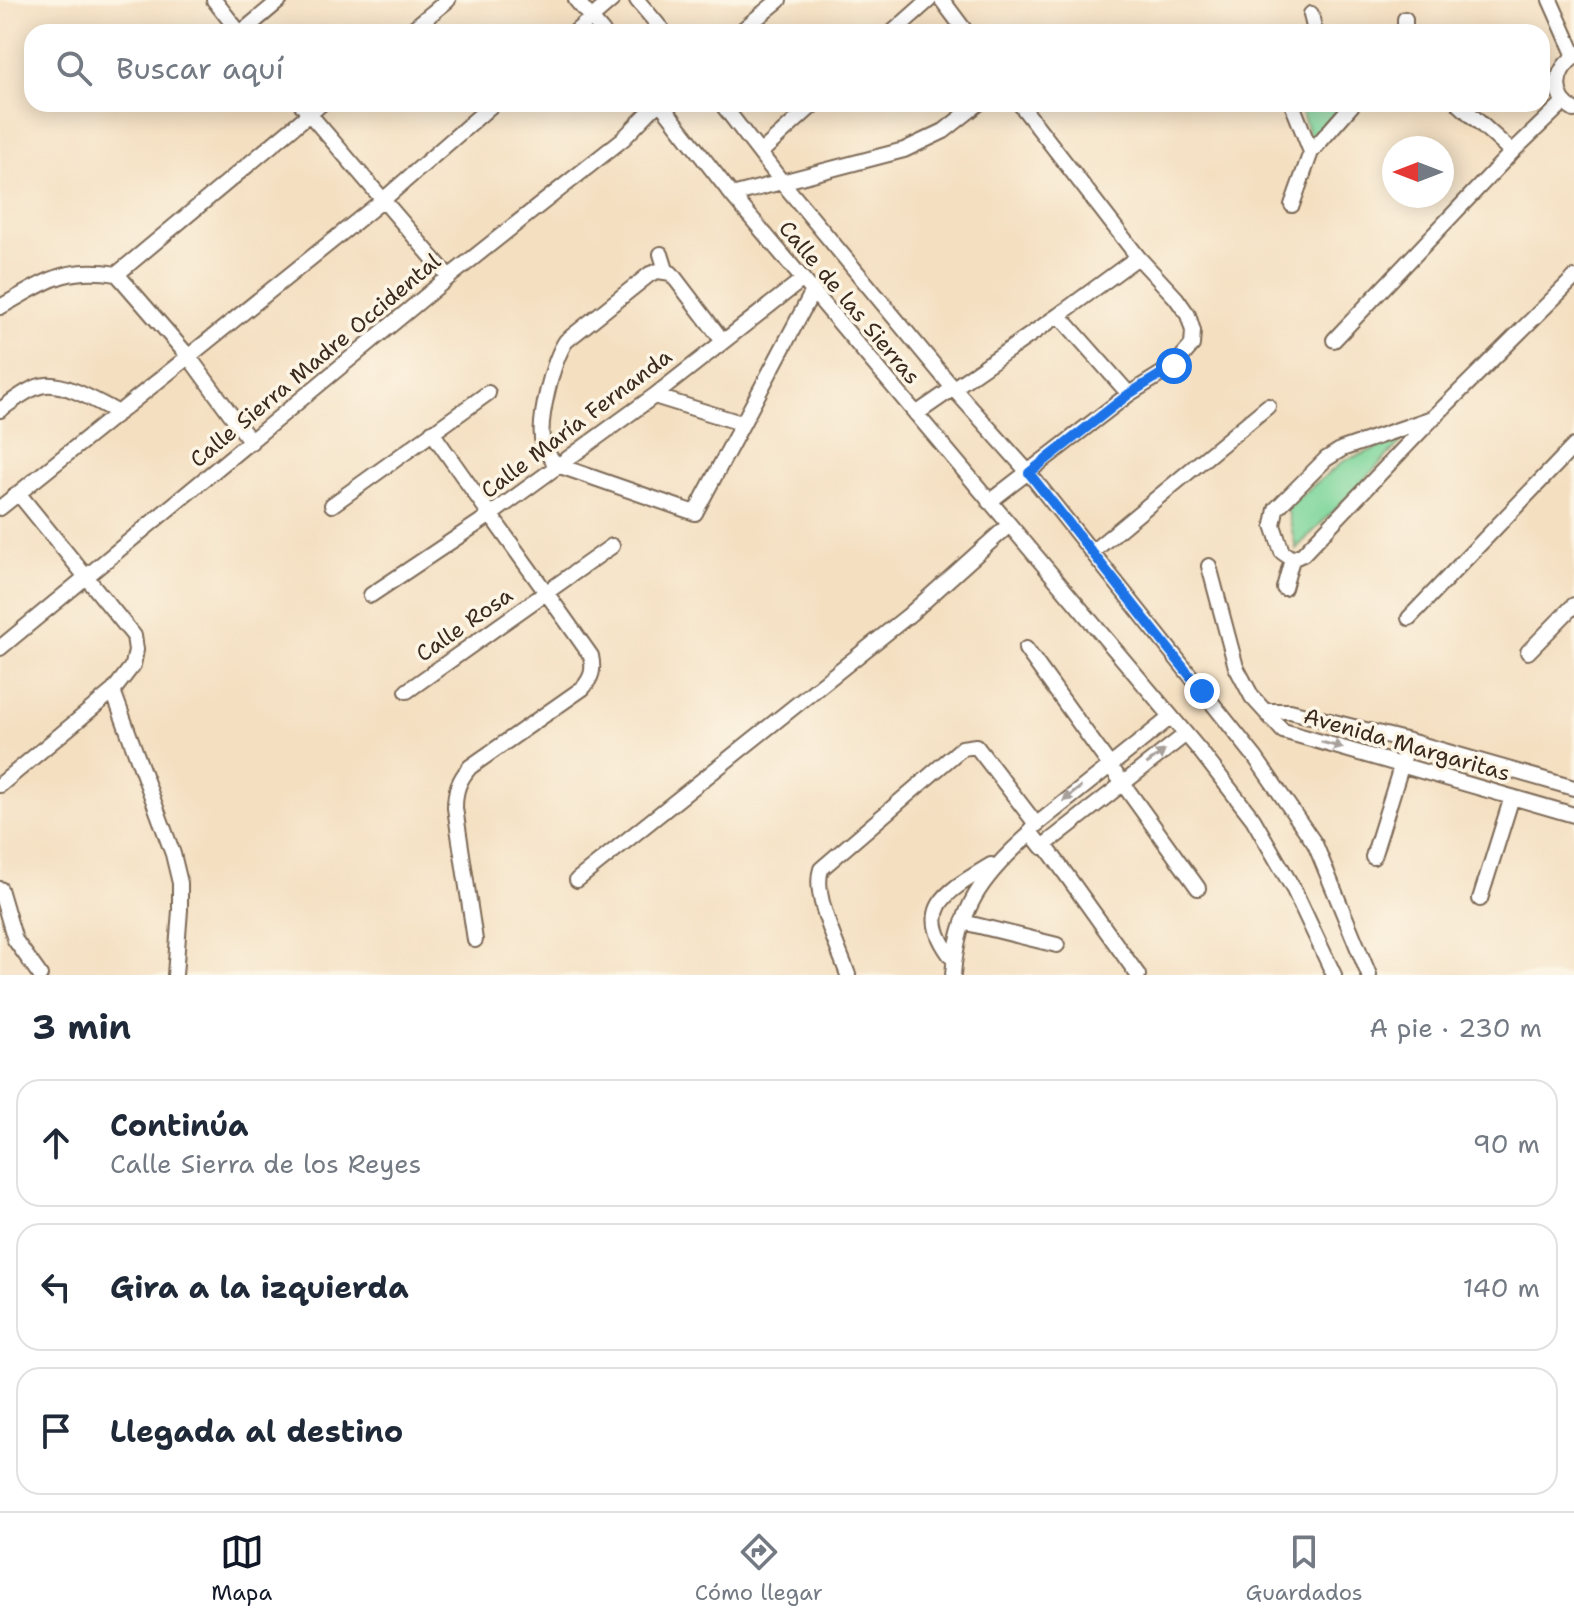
<!DOCTYPE html>
<html lang="es">
<meta charset="utf-8">
<style>
body{margin:0;font-family:"Shantell Sans",sans-serif;background:#f6f6f7;color:#1f2937}
.compass{position:absolute;left:1382px;top:136px;width:72px;height:72px;border-radius:50%;background:#fff;box-shadow:0 4px 20px #0003;rotate:270deg}
.stop{position:absolute;width:24px;height:24px;margin:-18px;border:6px solid #1a73e8;border-radius:50%;background:#fff}
.stop.end{background:#1a73e8;border-color:#fff;box-shadow:0 2px 8px #0008}
.list{margin:0;padding:0;list-style:none}
h2{display:flex;justify-content:space-between;align-items:center;height:104px;margin:0;padding:0 32px;font-size:34px}
h2 small{font-size:26px;font-weight:400;color:#747a83}
.list li{display:grid;grid-template-columns:52px 1fr auto;gap:24px;align-items:center;box-sizing:border-box;height:128px;margin:0 16px 16px;padding:0 16px;border:2px solid #e0e1e3;border-radius:24px}
.list b{display:block;font-size:30px;white-space:nowrap}
.list p{margin:0;font-size:26px;white-space:nowrap;color:#747a83}
.list em{font-size:26px;font-style:normal;color:#747a83}
.icon{flex:none;width:44px;height:44px;fill:none;stroke:currentColor;stroke-width:2;stroke-linecap:round;stroke-linejoin:round}
.map{position:relative;flex:none;width:1574px;height:975px;overflow:hidden}
.search{position:absolute;background:#fff;box-shadow:0 4px 20px #0003;left:24px;right:24px;top:24px;height:88px;display:flex;align-items:center;gap:20px;box-sizing:border-box;padding:0 28px;border-radius:24px;color:#747a83;font-size:30px}
.sheet{height:536px;background:#fff}
nav{display:flex;justify-content:space-around;align-items:center;box-sizing:border-box;height:112px;border-top:2px solid #e0e1e3;background:#fff;font-size:22px;color:#747a83}
nav a{display:grid;justify-items:center;gap:4px}
nav .on{color:#111827}
.map>svg:first-child{display:block}
.green{fill:#7dd69b;stroke:#5c805c;stroke-width:2}
.lines{fill:none;stroke-linecap:round;stroke-linejoin:round}
.minor-casing{stroke:#7c6957;stroke-width:18}
.minor{stroke:#fff;stroke-width:14}
.oneway{fill:#a79f9a}
.route{stroke:#1a73e8;stroke-width:10}
.labels{text-anchor:middle;stroke-width:7;stroke-linejoin:round;paint-order:stroke}
.street-label{font-size:22px;fill:#3b2a1e;stroke:#fcf5e5}
</style>
<div class="map">
<svg width="1574" height="975" viewBox="0 0 1574 975">
<rect width="100%" height="100%" fill="#fcf5e5"/>
<filter id="ink" filterUnits="userSpaceOnUse"><feTurbulence type="fractalNoise" baseFrequency=".0125" numOctaves="2"/><feDisplacementMap in="SourceGraphic" scale="16" xChannelSelector="R" yChannelSelector="G"/><feConvolveMatrix kernelMatrix="1 2 1 2 8 2 1 2 1" color-interpolation-filters="sRGB"/></filter>
<filter id="wash" filterUnits="userSpaceOnUse"><feTurbulence type="fractalNoise" baseFrequency=".006" numOctaves="4" result="noise"/><feDisplacementMap in="SourceGraphic" scale="32" xChannelSelector="R" yChannelSelector="G"/><feGaussianBlur stdDeviation="1.8" result="paint"/><feColorMatrix in="noise" values="0 0 0 0 0 0 0 0 0 0 0 0 0 0 0 0 0 1.4 0 .05"/><feComposite in="paint" operator="in"/></filter>
<g filter="url(#wash)">
<rect width="100%" height="100%" fill="#f4dfc1"/>
<!-- green -->
<path class="green" d="M1299 104H1345L1311 140Z
M1404 439 1296 549 1287 507 1345 460Z"/>
</g>
<g filter="url(#ink)">
<g class="lines">
<!-- minor casing -->
<g class="minor-casing">
<path id="minor" d="M214 0 239 32
M576 0 603 32
M637 0 664 32
M942 0 966 32
M1550 0 1574 54
M1311 14 1315 32
M242 32 280 0
M409 32 448 0
M575 32 612 0
M740 32 779 0
M893 32 929 0
M1405 32V19
M1574 57C1555 71 1551 96 1574 110
M301 104 449 277
M661 104 732 195 1201 752 1253 819 1294 890 1334 975
M722 104 782 182 953 388 1029 473 1255 757 1315 844 1369 975
M1292 104 1311 152
M1459 104 1512 152
M760 153 814 104
M732 195 904 150 944 131 978 104
M1292 205 1311 152 1353 104
M661 254 666 270
M117 274 321 104
M117 274 189 357 251 442
M0 307C44 283 64 265 117 274
M1059 315 1129 394
M722 340 671 273 658 271 650 274 566 341C553 360 537 422 543 444 546 453 551 459 557 465L695 513 813 291
M1334 340 1512 152 1564 102
M654 396 741 423
M0 410C13 401 31 386 46 385 67 383 101 404 119 413
M916 414 1059 315 1138 257
M432 432C484 508 539 581 591 656 594 670 592 677 583 688L470 767C459 780 455 790 455 808L475 940
M989 502 1129 394 1174 366 1192 345 1193 331 1188 315 1176 298 1138 257 1020 104
M332 505 488 393
M0 508 383 200 493 104
M1092 552 1268 406
M1292 559 1282 552 1273 525 1276 509 1326 459 1342 449 1429 419
M1209 566 1236 667 1252 697 1283 731 1574 815
M1284 588 1292 559 1303 554 1433 418 1574 278
M371 595 489 516 654 396 803 279
M1409 618 1574 446
M0 648 449 277 623 139 657 104
M1026 649 1198 888
M1528 652 1574 605
M113 691 173 854 180 883V910L175 975
M407 691 612 546
M1265 711H1290L1409 741 1574 788
M1171 717 1031 829V833L1042 847 1186 734
M0 785 113 691 133 665 136 650 134 636 18 493
M1045 845 1138 975
M1373 857 1409 741
M577 880 909 615 1009 525
M0 889 15 940 40 975
M1480 899 1512 797
M963 922 1057 945
M954 960C912 908 948 891 991 865
M848 975C839 948 812 896 821 869L962 748 976 746 1036 824
M953 975C958 908 982 876 1031 833"/>
</g>
<!-- minor -->
<use href="#minor" class="minor"/>
</g>
<!-- one-way arrows -->
<defs><path id="oneway-solid" d="M-6-.8H1V-3.2L6.5 0L1 3.2V.8H-6Z" transform="scale(2)"/></defs>
<g class="oneway">
<use href="#oneway-solid" transform="translate(1332 745) rotate(16)"/>
<use href="#oneway-solid" transform="translate(1156 757) rotate(-37)"/>
<use href="#oneway-solid" transform="translate(1072 794) rotate(141)"/>
</g>
</g>
<g class="lines" filter="url(#ink)">
<!-- route -->
<path class="route" d="M1174 366 1129 394 1029 473 1202 691"/>
</g>
<g class="labels">
<!-- street labels -->
<g class="street-label">
<text transform="translate(850 302) rotate(50)" y="8">Calle de las Sierras</text>
<text transform="translate(315 360) rotate(-40)" y="8">Calle Sierra Madre Occidental</text>
<text transform="translate(576 423) rotate(-37)" y="8">Calle María Fernanda</text>
<text transform="translate(464 624) rotate(-35)" y="8">Calle Rosa</text>
<text transform="translate(1407 744) rotate(16)" y="8">Avenida Margaritas</text>
</g>
</g>
</svg>
<svg class="compass" viewBox="-18 -18 36 36"><path d="M0-13l5 13h-10z" fill="#e53935"/><path d="M0 13l5-13h-10z" fill="#747a83"/></svg>
<div class="stop" style="left:1174px;top:366px"></div>
<div class="stop end" style="left:1202px;top:691px"></div>
<div class="search"><svg class="icon" aria-label="search" viewBox="0 0 24 24"><circle cx="10" cy="10" r="6"/><path d="M15 15l6 6"/></svg>Buscar aquí</div>
</div>
<section class="sheet">
<h2>3 min<small>A pie · 230 m</small></h2>
<ul class="list">
<li><svg class="icon" aria-label="ahead" viewBox="0 0 24 24"><path d="M12 20V5M6 11l6-6 6 6"/></svg><div><b>Continúa</b><p>Calle Sierra de los Reyes</p></div><em>90 m</em></li>
<li><svg class="icon" aria-label="left" viewBox="0 0 24 24"><path d="M17 20v-9H6M10 6l-5 5 5 5"/></svg><div><b>Gira a la izquierda</b></div><em>140 m</em></li>
<li><svg class="icon" aria-label="arrive" viewBox="0 0 24 24"><path d="M6 21V4h12l-3 4 3 4H6"/></svg><div><b>Llegada al destino</b></div></li>
</ul>
</section>
<nav>
<a class="on"><svg class="icon" aria-label="map" viewBox="0 0 24 24"><path d="M3 6l6-2 6 2 6-2v14l-6 2-6-2-6 2zM9 4v14M15 6v14"/></svg>Mapa</a>
<a><svg class="icon" aria-label="directions" viewBox="0 0 24 24"><path d="M12 3l9 9-9 9-9-9zM9 14v-3h6M13 9l2 2-2 2"/></svg>Cómo llegar</a>
<a><svg class="icon" aria-label="saved" viewBox="0 0 24 24"><path d="M7 4h10v16l-5-4-5 4z"/></svg>Guardados</a>
</nav>
